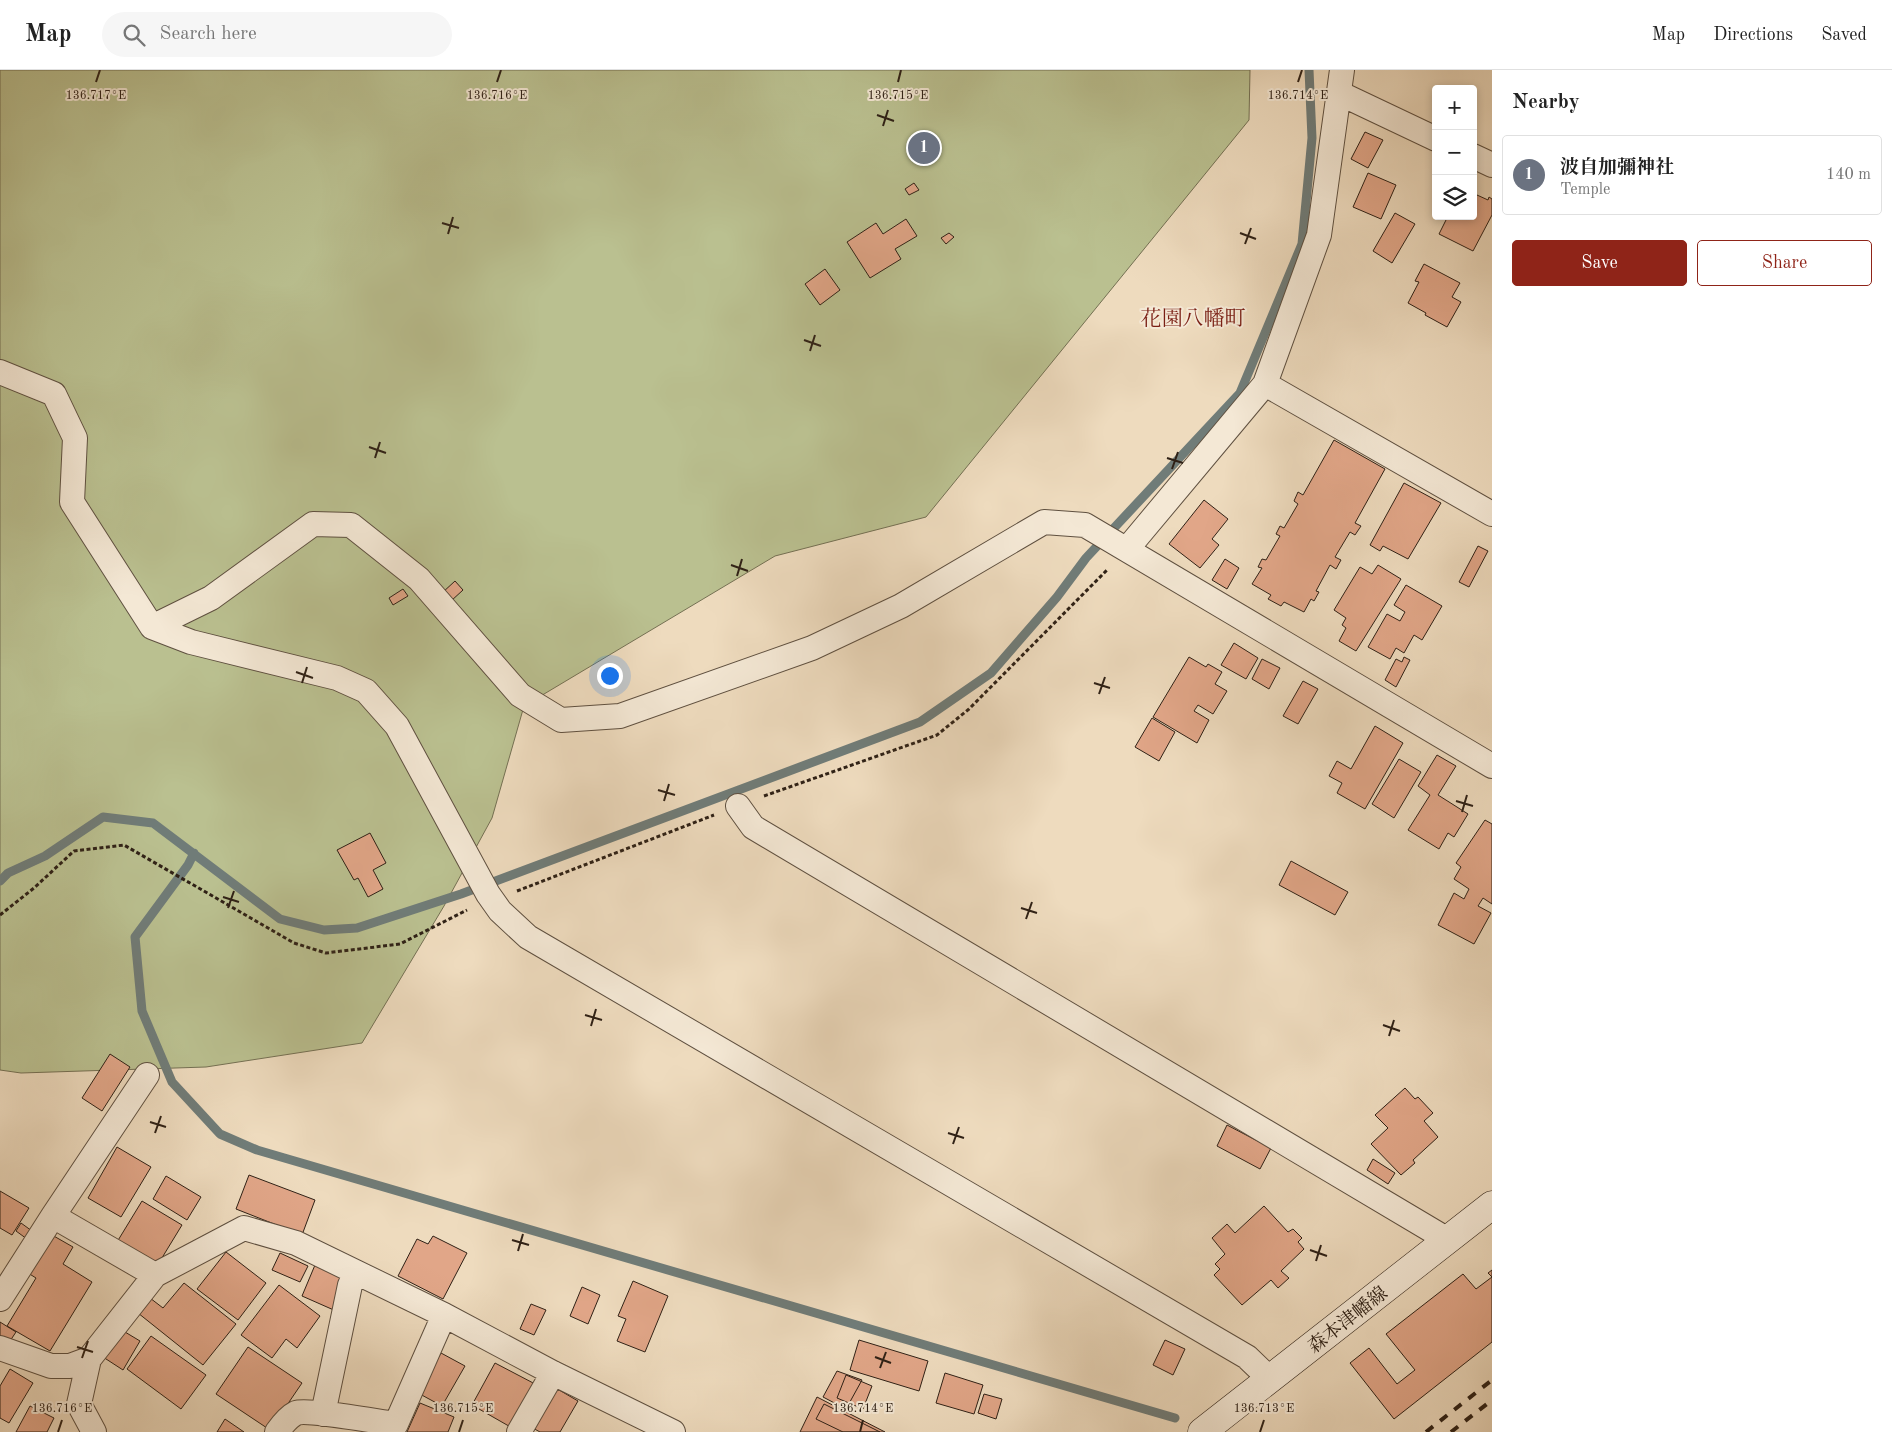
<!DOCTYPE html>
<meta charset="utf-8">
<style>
body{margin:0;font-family:"Old Standard TT","Noto Serif JP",serif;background:#f6f6f6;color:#222}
.controls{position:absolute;right:15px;top:15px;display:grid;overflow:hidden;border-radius:5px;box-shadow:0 2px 8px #0003}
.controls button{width:45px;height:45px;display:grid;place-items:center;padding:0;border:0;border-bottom:1px solid #e0e0e0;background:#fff;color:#222;font:25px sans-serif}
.you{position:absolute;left:609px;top:605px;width:18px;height:18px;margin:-12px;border:4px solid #fff;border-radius:50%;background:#1a73e8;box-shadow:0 0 0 8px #1a73e833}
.badge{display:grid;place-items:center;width:32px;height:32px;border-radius:50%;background:#8f2418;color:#fff;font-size:16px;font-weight:700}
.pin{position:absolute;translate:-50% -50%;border:2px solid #fff;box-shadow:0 1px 5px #0006}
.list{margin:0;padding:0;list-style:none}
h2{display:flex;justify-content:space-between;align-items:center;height:65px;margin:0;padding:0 20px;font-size:21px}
h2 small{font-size:16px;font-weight:400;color:#767676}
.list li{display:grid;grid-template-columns:32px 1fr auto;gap:15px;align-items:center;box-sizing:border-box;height:80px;margin:0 10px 10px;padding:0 10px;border:1px solid #e0e0e0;border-radius:5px}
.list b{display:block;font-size:19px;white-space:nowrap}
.list p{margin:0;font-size:16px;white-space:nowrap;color:#767676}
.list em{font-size:16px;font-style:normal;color:#767676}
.actions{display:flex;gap:10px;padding:15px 20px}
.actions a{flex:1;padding:11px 0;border:1px solid #8f2418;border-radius:5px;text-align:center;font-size:18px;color:#8f2418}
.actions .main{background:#8f2418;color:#fff}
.icon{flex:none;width:28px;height:28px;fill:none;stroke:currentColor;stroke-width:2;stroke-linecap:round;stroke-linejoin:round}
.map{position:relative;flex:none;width:1492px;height:1362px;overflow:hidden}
header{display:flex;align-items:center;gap:30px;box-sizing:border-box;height:70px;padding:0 25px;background:#fff;border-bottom:1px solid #e0e0e0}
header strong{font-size:24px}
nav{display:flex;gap:28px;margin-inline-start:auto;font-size:18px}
.search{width:350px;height:45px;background:#f6f6f6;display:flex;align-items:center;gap:12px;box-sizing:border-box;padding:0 18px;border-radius:28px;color:#767676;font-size:19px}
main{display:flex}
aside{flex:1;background:#fff}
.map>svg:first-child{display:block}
.green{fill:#bac090;stroke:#747053}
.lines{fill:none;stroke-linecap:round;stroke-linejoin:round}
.stream{stroke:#707c78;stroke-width:9}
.building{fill:#e1a688;stroke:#2f2116}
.minor-casing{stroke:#5f5040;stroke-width:26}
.secondary-casing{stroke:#2f2116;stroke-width:29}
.path{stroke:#2f2116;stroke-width:3;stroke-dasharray:4 2.5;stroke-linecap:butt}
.minor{stroke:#f4e8d5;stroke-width:24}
.secondary{stroke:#f4e8d5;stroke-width:28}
.rail{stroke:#2f2116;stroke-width:4;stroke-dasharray:9 9;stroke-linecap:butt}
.ticks{fill:none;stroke:#2f2116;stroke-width:2}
.labels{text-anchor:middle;stroke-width:4;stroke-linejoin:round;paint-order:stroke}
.street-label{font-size:19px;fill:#2f2116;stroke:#f4e8d5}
.quarter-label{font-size:21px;fill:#7a1f14;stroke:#f4e8d5}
.ticks-label{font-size:12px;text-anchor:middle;fill:#2f2116;stroke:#f4e8d5;stroke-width:4;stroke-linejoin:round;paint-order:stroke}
</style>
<header>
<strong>Map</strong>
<div class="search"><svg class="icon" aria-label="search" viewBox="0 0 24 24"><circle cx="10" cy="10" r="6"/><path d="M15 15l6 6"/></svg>Search here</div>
<nav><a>Map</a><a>Directions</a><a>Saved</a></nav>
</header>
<main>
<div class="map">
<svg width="1492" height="1362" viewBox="0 0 1492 1362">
<rect width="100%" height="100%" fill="#eedbbe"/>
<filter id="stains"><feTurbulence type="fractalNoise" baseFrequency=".004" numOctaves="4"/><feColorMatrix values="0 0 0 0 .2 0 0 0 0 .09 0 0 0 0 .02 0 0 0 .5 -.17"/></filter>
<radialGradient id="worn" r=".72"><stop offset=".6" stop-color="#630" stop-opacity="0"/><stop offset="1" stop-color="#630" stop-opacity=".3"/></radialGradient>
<!-- green -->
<path class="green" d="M0 0H1250L1249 50 926 447 775 486 524 636 492 748 444 836 362 973 206 997 21 1003 0 1000Z"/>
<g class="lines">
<!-- stream -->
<path class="stream" d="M194 783 188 795 135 867 142 941 172 1012 220 1064 257 1080 1175 1348
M0 811 8 803 45 786 103 747 153 753 280 849 324 860 357 858 461 824 920 652 991 603 1057 527 1086 488 1240 323 1302 174 1312 68 1309 0"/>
</g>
<!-- building -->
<path class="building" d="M1365 62 1383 70 1368 98 1351 89Z
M1368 103 1396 115 1381 149 1353 137Z
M914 113 919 120 909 125 905 119Z
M1477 125 1488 130 1489 127 1492 129V145L1473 181 1439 164 1448 146H1473V126L1476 127Z
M1395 143 1415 154 1392 193 1373 181Z
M906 149 917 166 895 179 901 189 870 208 847 172 876 153 883 164Z
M949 163 954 167 946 174 941 168Z
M1424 194 1460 213 1452 227 1461 232 1447 257 1425 245 1426 243 1408 233 1419 212 1415 211Z
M825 199 840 220 820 235 805 214Z
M1334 370 1385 399 1355 453 1361 456 1355 465 1350 462 1335 487 1341 490 1336 499 1330 495 1316 521 1319 522 1314 531 1311 529 1304 542 1284 532 1281 536 1268 529 1271 525 1252 514 1262 498 1258 497 1262 489 1266 490 1280 466 1276 464 1280 456 1284 458 1298 434 1294 431 1298 422 1303 425Z
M1404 413 1441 433 1408 489 1383 476 1380 481 1370 475Z
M1204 430 1228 449 1212 469 1219 475 1200 498 1169 474Z
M1478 476 1488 481 1469 517 1459 512Z
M1225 489 1239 498 1227 519 1212 510Z
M1378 495 1401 509 1356 581 1339 571 1346 558 1342 555 1346 548 1334 540 1360 497 1372 504Z
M455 511 463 520 451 531 442 523Z
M1406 515 1442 536 1422 570 1414 565 1404 583 1396 578 1390 589 1368 577 1387 544 1400 551 1405 542 1394 535Z
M403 519 408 526 393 535 389 528Z
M1234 573 1258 588 1246 609 1221 595Z
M1189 587 1206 597 1208 594 1222 602 1215 614 1227 621 1213 644 1198 635 1194 641 1209 650 1197 673 1153 647Z
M1404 587 1410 590 1396 617 1385 610 1396 589 1402 592Z
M1262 589 1280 598 1269 619 1252 609Z
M1303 611 1318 619 1298 654 1283 646Z
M1152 648 1175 662 1159 691 1135 677Z
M1375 656 1403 673 1365 739 1337 723 1342 713 1329 706 1337 691 1351 699Z
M1437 685 1456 696 1438 725 1468 744 1454 767 1448 763 1439 779 1408 760 1430 725 1418 716Z
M1399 689 1421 702 1394 748 1372 734Z
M1485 750 1492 754V834L1483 828 1478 836 1491 843 1474 874 1438 855 1454 823 1464 829 1469 819 1454 809 1461 797 1456 793Z
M370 763 386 793 373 800 383 819 368 827 358 808 354 810 337 780Z
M1291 791 1348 822 1335 845 1279 815Z
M110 984 130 997 102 1041 82 1028Z
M1405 1018 1415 1029 1418 1027 1433 1043 1424 1051 1438 1067 1413 1090 1415 1093 1401 1105 1371 1074 1388 1058 1375 1045Z
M1227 1055 1271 1078 1260 1099 1217 1076Z
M117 1077 151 1097 121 1147 88 1128Z
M1373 1089 1395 1103 1388 1114 1367 1100Z
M249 1105 315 1130 302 1165 236 1139Z
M166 1106 201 1127 187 1150 153 1129Z
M0 1121 29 1138 12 1165 0 1158Z
M142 1131 182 1155 157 1196 117 1172Z
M1264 1136 1288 1162 1293 1159 1302 1168 1298 1172 1304 1179 1281 1201 1289 1208 1278 1218 1271 1210 1242 1235 1214 1205 1220 1199 1215 1194 1225 1184 1212 1168 1227 1154 1235 1163Z
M21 1153 32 1161 27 1169 16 1161Z
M52 1165 73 1177 63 1194 92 1212 50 1281 7 1256 36 1208 28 1203Z
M433 1166 467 1183 443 1229 398 1206 417 1169 428 1174Z
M226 1182 266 1213 238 1250 197 1219Z
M280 1183 308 1196 300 1212 272 1200Z
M315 1195 349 1210 336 1241 302 1226Z
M1492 1200V1272L1394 1349 1350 1293 1369 1278 1397 1314 1415 1300 1386 1264 1463 1204 1476 1219 1492 1207 1488 1203Z
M633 1211 668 1226 645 1282 617 1271 626 1249 618 1246Z
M184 1213 236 1254 203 1295 138 1243 150 1228 163 1238Z
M279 1215 320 1246 297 1278 286 1269 272 1288 241 1265Z
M582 1217 600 1225 588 1254 570 1246Z
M531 1234 546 1240 534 1265 520 1259Z
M0 1252 16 1262 10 1271 0 1268Z
M120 1259 140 1271 123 1300 103 1287Z
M151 1266 206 1305 181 1339 127 1299Z
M859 1270 928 1291 919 1321 850 1300Z
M1165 1270 1185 1279 1173 1305 1153 1295Z
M248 1277 302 1313 270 1360 216 1324Z
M441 1283 465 1296 442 1336 418 1323Z
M495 1293 537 1315 514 1359 472 1335Z
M10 1299 33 1313 9 1353 0 1348V1316Z
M837 1301 862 1310 846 1339 823 1327Z
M945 1303 983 1315 974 1344 936 1333Z
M846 1305 872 1316 863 1339 837 1328Z
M554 1317 578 1331 560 1362H540L531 1357Z
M984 1324 1002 1329 996 1349 978 1343Z
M817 1327 885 1362H800Z
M420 1333 454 1347 448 1362H407Z
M824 1334 880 1362H843L816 1349Z
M30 1336 54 1348 47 1362H16Z
M225 1349 244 1362H217Z"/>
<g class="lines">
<!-- minor casing -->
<g class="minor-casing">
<path id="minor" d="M1339 23 1436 69
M1473 86 1492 95
M0 302 54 324 75 368 72 432 152 557 211 528 313 454 351 455 419 509 520 625 561 650 620 646 812 578 901 536 1044 452 1085 455 1492 696
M1265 314 1492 444
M1127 479 1265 314 1319 165 1342 0
M152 557 191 572 337 608 366 621 397 656 488 824 500 841 528 867 1247 1287 1270 1309
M738 736 753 757 1448 1170
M53 1146 155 1205
M0 1229 53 1146 147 1005
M0 1278 51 1296H70L89 1289
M323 1344 350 1215 356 1203
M94 1362 79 1334 89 1289 155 1205 244 1158 296 1173 444 1245 553 1303 673 1362
M277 1362C282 1355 288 1347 296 1343 308 1339 379 1352 396 1354L444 1245
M519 1362 553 1303"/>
</g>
<!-- secondary casing -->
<g class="secondary-casing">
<path id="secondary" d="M1202 1362 1492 1135"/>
</g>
<!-- path -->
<path class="path" d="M764 726 937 665 969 639 1108 499
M517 821 714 745
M0 845 34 818 74 781 124 775 294 873 326 883 400 874 467 840"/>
<!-- minor -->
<use href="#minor" class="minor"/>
<!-- secondary -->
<use href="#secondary" class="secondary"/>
<!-- rail -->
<path class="rail" d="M1426 1362 1492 1310
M1451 1362 1492 1330"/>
</g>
<!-- ticks -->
<path class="ticks" d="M96 12 100 0M497 12 501 0M898 12 901 0M1298 12 1302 0M877 45 894 51M883 56 888 40M442 153 459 158M1240 163 1256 169M448 164 453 147M1245 174 1251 158M804 270 821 276M810 281 815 265M369 377 386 383M375 388 380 372M1167 388 1183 393M1172 399 1178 382M731 495 748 501M737 506 742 489M296 602 313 608M302 613 307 597M1094 613 1110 618M1099 624 1105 607M658 720 675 725M664 731 669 714M1456 731 1473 736M1462 742 1467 725M223 827 239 832M228 838 234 821M1021 838 1037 843M1026 849 1032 832M585 945 602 950M1383 955 1400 961M591 956 596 939M1389 966 1394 950M150 1052 166 1057M155 1063 161 1046M948 1063 964 1068M953 1074 959 1057M512 1170 529 1175M1310 1180 1327 1186M518 1181 523 1164M1316 1191 1321 1175M77 1277 93 1282M875 1287 891 1293M82 1288 88 1271M880 1298 886 1282M58 1362 62 1350M459 1362 463 1350M860 1362 863 1350M1260 1362 1264 1350"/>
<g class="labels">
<!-- street labels -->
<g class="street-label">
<text transform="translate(1347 1249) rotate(-38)" y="7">森本津幡線</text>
</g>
<!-- quarter labels -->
<g class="quarter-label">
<text x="1193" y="255">花園八幡町</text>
</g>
</g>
<g class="ticks-label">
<text x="96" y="29">136.717°E</text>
<text x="497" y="29">136.716°E</text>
<text x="898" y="29">136.715°E</text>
<text x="1298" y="29">136.714°E</text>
<text x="62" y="1342">136.716°E</text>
<text x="463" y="1342">136.715°E</text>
<text x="863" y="1342">136.714°E</text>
<text x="1264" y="1342">136.713°E</text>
</g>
<rect width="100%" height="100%" filter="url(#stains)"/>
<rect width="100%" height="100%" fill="url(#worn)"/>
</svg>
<div class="controls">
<button>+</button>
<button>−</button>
<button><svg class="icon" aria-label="layers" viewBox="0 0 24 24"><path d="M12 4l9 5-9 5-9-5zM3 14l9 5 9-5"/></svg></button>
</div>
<div class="you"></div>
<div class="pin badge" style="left:924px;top:78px;background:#6b7280">1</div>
</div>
<aside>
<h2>Nearby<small></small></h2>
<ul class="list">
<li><span class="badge" style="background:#6b7280">1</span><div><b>波自加彌神社</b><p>Temple</p></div><em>140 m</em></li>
</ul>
<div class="actions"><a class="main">Save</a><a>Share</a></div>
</aside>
</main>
